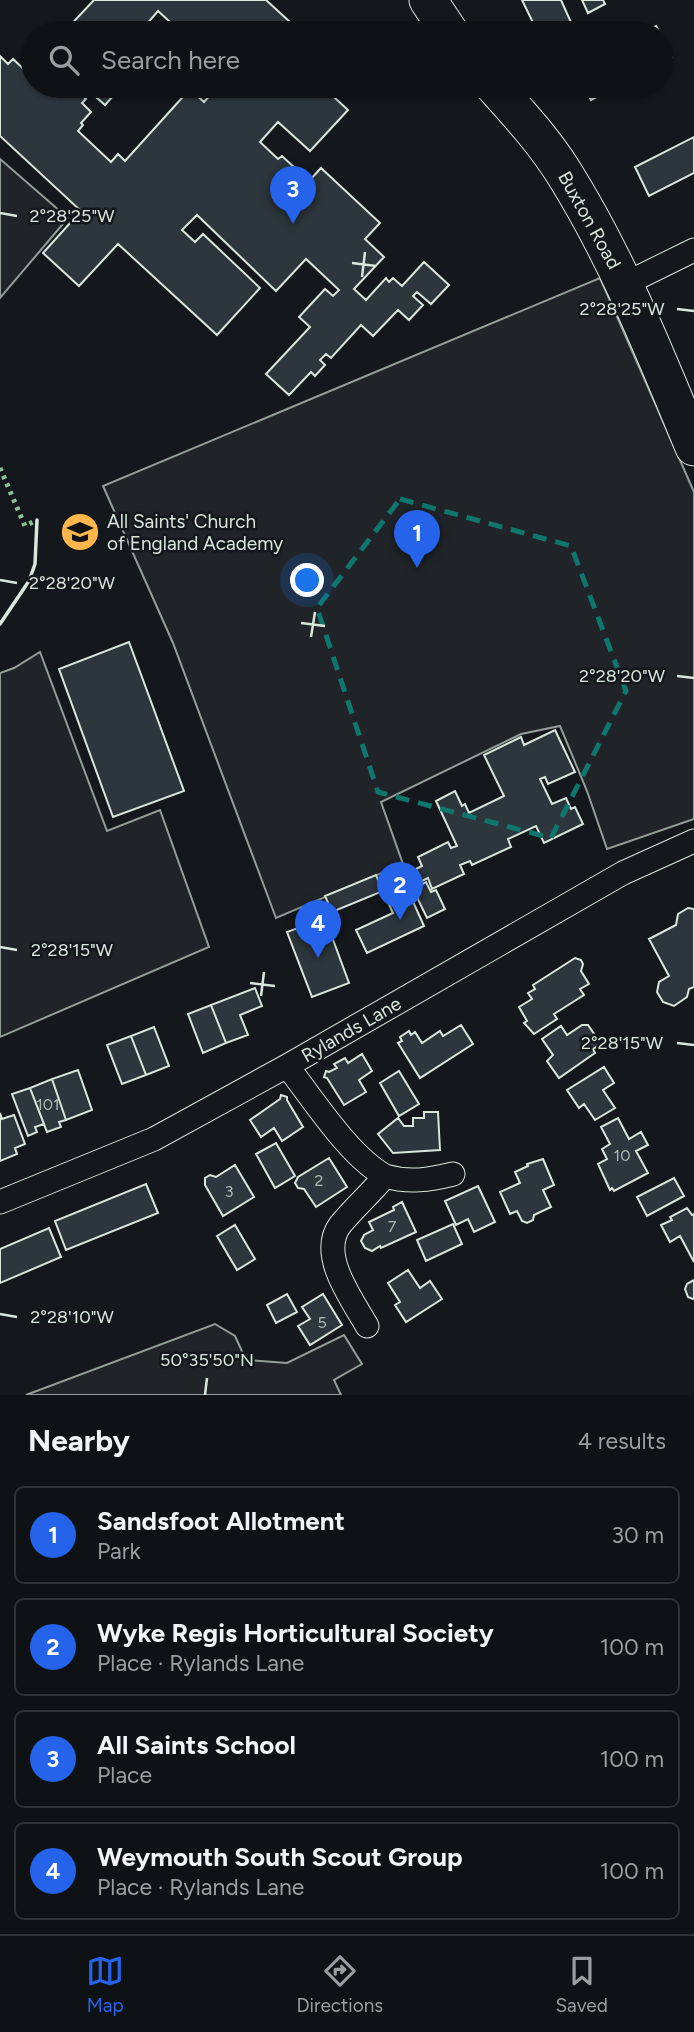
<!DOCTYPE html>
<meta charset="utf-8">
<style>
body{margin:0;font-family:Figtree,sans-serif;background:#181b1e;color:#f1f3f6}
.you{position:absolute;left:308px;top:581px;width:24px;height:24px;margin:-18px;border:5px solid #fff;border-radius:50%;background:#1a73e8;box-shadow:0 0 0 10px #1a73e833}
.badge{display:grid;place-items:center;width:46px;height:46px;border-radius:50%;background:#2563eb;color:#fff;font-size:23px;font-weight:700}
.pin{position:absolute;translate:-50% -58px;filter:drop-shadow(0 2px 4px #0008)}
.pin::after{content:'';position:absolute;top:37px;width:24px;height:21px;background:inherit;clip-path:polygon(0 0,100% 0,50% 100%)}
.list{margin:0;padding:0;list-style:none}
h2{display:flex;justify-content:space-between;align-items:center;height:91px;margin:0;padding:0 28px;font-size:30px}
h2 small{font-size:23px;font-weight:400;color:#9b9ea0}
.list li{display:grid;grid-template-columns:46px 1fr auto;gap:21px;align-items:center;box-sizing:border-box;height:98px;margin:0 14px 14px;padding:0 14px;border:2px solid #2f3234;border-radius:10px}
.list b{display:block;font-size:26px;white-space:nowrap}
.list p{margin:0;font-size:23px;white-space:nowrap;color:#9b9ea0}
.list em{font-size:23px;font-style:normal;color:#9b9ea0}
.icon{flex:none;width:38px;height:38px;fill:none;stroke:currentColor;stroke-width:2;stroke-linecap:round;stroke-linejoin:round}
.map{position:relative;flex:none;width:694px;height:1395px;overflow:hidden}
.search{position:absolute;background:#0f1215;box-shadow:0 2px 5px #0004;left:21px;right:21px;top:21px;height:77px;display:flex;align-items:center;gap:18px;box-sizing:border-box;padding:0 24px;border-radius:38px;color:#9b9ea0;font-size:26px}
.sheet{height:539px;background:#0f1215}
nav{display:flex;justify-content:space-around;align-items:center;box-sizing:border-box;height:98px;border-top:2px solid #2f3234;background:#0f1215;font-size:19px;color:#9b9ea0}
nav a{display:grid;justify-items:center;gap:4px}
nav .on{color:#2563eb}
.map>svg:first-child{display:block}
.green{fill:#202428;stroke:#939e99;stroke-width:2}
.building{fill:#2c363c;stroke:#d8e6dc;stroke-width:2}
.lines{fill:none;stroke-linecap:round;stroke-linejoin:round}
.minor-casing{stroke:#d8e6dc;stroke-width:25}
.trunk-casing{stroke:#d8e6dc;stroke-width:39}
.minor{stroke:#14181c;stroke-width:23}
.trunk{stroke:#14181c;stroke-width:37}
.hedge{stroke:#8ac095;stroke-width:5;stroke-dasharray:3.5 5;stroke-linecap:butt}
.wall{stroke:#d8e6dc;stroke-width:3.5}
.marked{fill:none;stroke:#0f766e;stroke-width:5;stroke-dasharray:14 9;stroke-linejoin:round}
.ticks{fill:none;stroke:#d8e6dc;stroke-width:2.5}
.labels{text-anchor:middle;stroke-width:5;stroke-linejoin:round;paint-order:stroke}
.number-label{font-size:16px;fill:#adbab4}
.street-label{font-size:19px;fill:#d8e6dc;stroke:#14181c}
.poi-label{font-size:19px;fill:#d8e6dc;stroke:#14181c;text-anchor:start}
.ticks-label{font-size:18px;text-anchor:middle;fill:#d8e6dc;stroke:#14181c;stroke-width:5;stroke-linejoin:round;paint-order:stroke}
</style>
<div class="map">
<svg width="694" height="1395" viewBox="0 0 694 1395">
<rect width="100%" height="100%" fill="#14181c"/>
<!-- green -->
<path class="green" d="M0 159 68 218 0 298Z
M600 278 694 492V819L607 849 587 791 560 726 521 734 381 802 403 864 276 918 173 643 103 486Z
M40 652 107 831 160 810 209 947 0 1037V673L14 668Z
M215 1324 235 1336 246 1360 287 1363 344 1335 362 1364 334 1380 341 1395H26Z"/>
<!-- building -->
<path class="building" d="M94 0H266L302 33H182L158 11 146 25 155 33H63Z
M522 0H561L574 29 565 33H538Z
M582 0H603L605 4 588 13Z
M656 26 660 33H643Z
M661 35 672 58 661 64Z
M0 56 8 64 13 59 33 78V86H42L44 88 46 86H122L105 105 88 90 83 96 86 99 82 103 91 112 81 123 83 125 78 131 111 162 118 154 125 161 190 89 204 102 218 86H322L348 110 310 151 278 122 260 142 278 159 282 156 309 181 321 168 380 223 365 239 384 257 354 289 366 300 386 278 389 282 393 278 402 286 424 262 449 285 431 304 417 292 413 296 423 305 409 320 398 310 373 336 361 325 331 358 326 354 320 360 325 365 315 376 311 372 289 395 266 374 310 327 299 317 325 289 333 296 339 290 306 259 276 291 197 215 182 230 195 242 203 234 260 288 217 335 118 244 79 286 43 253 81 211 0 136Z
M583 86H618L591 100Z
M694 137V173L649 196 635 167Z
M129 642 184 791 113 817 59 669Z
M555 730 575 772 548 784 545 777 540 779 552 804 566 798 571 809 575 807 583 824 544 843 536 826 508 839 511 847 472 865 470 861 460 865 464 874 432 889 428 878 414 885 408 873 422 866 418 857 448 842 451 848 457 846 436 801 455 791 462 806 465 804 469 813 504 796 484 755 521 737 524 745Z
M376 875 383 891 332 912 325 896Z
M426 882 431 892 436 890 445 909 427 918 413 889Z
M406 886 424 926 367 953 356 930 393 913 385 896Z
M688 908 694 909V987L689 989 687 997 674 1006 663 1002 657 992 659 982 669 976 649 939 676 925 678 914Z
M325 918 349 983 312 997 287 932Z
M575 958 581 960 583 964 581 971 589 984 580 989 584 995 554 1014 557 1019 534 1034 524 1023 527 1021 519 1007 532 999 528 993 535 989 533 985Z
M255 988 262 1006 240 1015 248 1035 226 1043 211 1005Z
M211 1005 226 1043 203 1053 188 1014Z
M461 1025 473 1044 420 1078 398 1043 402 1041 400 1037 409 1031 411 1035 415 1032 422 1043 440 1031 443 1036Z
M582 1025H588L601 1044 593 1049 595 1053 559 1078 547 1061 553 1055 542 1039 561 1026 567 1035Z
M154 1027 169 1066 146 1075 131 1036Z
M131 1036 146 1075 122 1084 107 1045Z
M362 1054 372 1071 359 1080 366 1092 344 1105 327 1078 324 1077 326 1071 329 1072 337 1068 334 1064 345 1058 348 1063Z
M604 1067 614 1083 603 1090 615 1108 595 1120 584 1104 579 1108 567 1090Z
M78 1070 92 1110 66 1120 52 1079Z
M399 1071 419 1104 399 1116 380 1083Z
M52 1079 66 1120 59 1122 61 1127 47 1132 30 1088Z
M30 1088 44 1124 35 1127 37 1132 28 1136 12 1094Z
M281 1095 287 1097V1100L303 1127 282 1141 274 1128 261 1137 250 1120 280 1099Z
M424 1112H438L440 1150 393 1153 378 1134 398 1118 404 1126H413V1118H424Z
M0 1113 2 1119 14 1115 25 1144 15 1148 17 1154 0 1161Z
M618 1118 629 1139 641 1132 648 1145 636 1151 648 1173 614 1191 612 1188 610 1190 598 1164 607 1159 602 1149 610 1144 601 1127Z
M276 1143 295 1176 275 1188 256 1154Z
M329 1158 347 1187 316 1207 304 1189 298 1188 295 1183 298 1177Z
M543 1159 554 1185 543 1190 551 1207 534 1215 533 1220 527 1223 522 1221 517 1211 510 1214 500 1192 520 1183 515 1172 528 1166 527 1164Z
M235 1165 254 1197 223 1216 205 1185V1178L210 1175 216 1177Z
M674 1178 684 1196 647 1216 637 1197Z
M146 1184 158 1213 66 1250 55 1221Z
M478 1186 495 1222 474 1232 468 1219 456 1225 445 1201Z
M402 1202 416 1232 381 1248 380 1246 372 1251 365 1248 361 1241 364 1235 373 1230 369 1222 394 1210 393 1207Z
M687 1208 692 1215 694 1214V1262L680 1236 670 1242 661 1225 672 1220 670 1217Z
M453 1224 462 1244 426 1261 417 1240Z
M235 1225 255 1259 237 1270 217 1236Z
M49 1228 61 1257 0 1283V1249Z
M408 1270 420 1288 430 1281 442 1299 406 1322 395 1305 400 1302 388 1283Z
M694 1280V1298L693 1299 688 1297 685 1289 687 1284Z
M287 1294 297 1312 276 1323 267 1305Z
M323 1294 342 1325 310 1345 298 1326 310 1319 302 1307Z"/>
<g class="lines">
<!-- minor casing -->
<g class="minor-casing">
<path id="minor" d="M625 284 694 250
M287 1066C314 1100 348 1155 385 1176
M0 1202 154 1139 287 1066 623 873 694 841
M367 1326C352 1299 318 1255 340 1225 354 1208 371 1193 385 1176 409 1183 429 1180 453 1174"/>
</g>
<!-- trunk casing -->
<g class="trunk-casing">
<path id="trunk" d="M428 0 450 33
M494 86C519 114 544 141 564 173 618 259 655 354 694 447"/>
</g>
<!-- minor -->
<use href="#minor" class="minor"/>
<!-- trunk -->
<use href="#trunk" class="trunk"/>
<!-- hedge -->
<path class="hedge" d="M0 468 25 526 37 520"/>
<!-- wall -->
<path class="wall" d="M0 624 29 581 35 564 37 520"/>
</g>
<!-- marked area -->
<path class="marked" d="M400 499 571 546 626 691 551 838 378 792 317 608Z"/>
<!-- ticks -->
<path class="ticks" d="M0 213 17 216M352 263 376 266M362 277 365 252M677 309 694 311M0 580 17 583M301 623 325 626M311 637 315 612M677 676 694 678M0 947 17 950M250 983 275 986M261 996 264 972M677 1043 694 1045M0 1314 17 1317M205 1395 207 1378"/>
<!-- icons -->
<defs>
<g id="school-disc" transform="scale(2.0125)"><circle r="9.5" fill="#ffb74d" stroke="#14181c"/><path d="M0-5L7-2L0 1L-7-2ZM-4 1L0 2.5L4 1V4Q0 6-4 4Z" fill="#111"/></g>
</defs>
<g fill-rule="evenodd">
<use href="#school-disc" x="80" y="532"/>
</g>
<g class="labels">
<!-- number labels -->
<g class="number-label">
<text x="48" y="1110">101</text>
<text x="622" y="1161">10</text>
<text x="319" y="1186">2</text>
<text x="229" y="1197">3</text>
<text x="392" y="1232">7</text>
<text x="322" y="1328">5</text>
</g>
<!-- street labels -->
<g class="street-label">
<text transform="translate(590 220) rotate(61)" y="7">Buxton Road</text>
<text transform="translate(351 1029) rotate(-30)" y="7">Rylands Lane</text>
</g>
<!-- poi labels -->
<g class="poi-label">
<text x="107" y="528">All Saints' Church<tspan x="107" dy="22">of England Academy</tspan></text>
</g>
</g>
<g class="ticks-label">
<text x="72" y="222">2°28'25"W</text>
<text x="622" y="315">2°28'25"W</text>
<text x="72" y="589">2°28'20"W</text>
<text x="622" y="682">2°28'20"W</text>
<text x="72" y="956">2°28'15"W</text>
<text x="622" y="1049">2°28'15"W</text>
<text x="72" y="1323">2°28'10"W</text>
<text x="207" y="1366">50°35'50"N</text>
</g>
</svg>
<div class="you"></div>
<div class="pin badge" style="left:417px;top:568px">1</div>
<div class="pin badge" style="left:400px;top:920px">2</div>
<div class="pin badge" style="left:293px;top:224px">3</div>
<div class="pin badge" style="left:318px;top:958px">4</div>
<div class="search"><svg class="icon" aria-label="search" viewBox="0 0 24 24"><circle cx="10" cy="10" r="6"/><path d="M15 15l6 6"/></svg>Search here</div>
</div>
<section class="sheet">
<h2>Nearby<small>4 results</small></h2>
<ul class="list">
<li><span class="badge">1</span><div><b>Sandsfoot Allotment</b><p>Park</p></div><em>30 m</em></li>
<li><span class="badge">2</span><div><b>Wyke Regis Horticultural Society</b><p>Place · Rylands Lane</p></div><em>100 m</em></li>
<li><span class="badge">3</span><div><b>All Saints School</b><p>Place</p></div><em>100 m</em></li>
<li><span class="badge">4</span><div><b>Weymouth South Scout Group</b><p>Place · Rylands Lane</p></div><em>100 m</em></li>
</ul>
</section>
<nav>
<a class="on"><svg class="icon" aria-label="map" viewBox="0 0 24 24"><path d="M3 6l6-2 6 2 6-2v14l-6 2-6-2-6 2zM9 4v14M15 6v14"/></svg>Map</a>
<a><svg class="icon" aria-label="directions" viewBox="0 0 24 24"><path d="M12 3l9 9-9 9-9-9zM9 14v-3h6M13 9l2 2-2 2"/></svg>Directions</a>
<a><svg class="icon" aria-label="saved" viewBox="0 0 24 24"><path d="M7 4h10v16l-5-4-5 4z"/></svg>Saved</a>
</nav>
